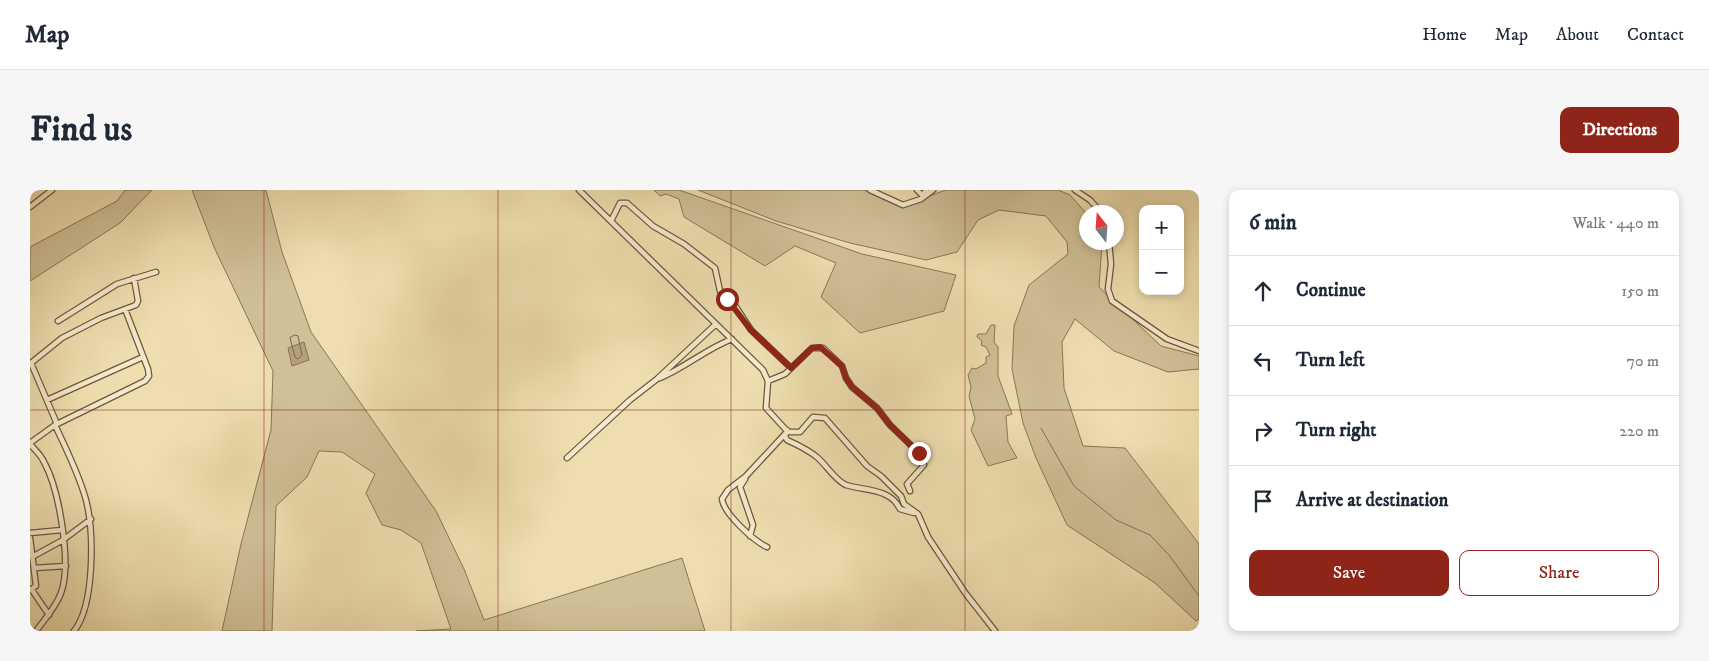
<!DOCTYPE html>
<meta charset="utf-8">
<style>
body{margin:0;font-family:"IM FELL DW Pica",serif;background:#f6f6f7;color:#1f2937}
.controls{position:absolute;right:15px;top:15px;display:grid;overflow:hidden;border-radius:10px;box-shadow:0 2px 8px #0003}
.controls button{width:45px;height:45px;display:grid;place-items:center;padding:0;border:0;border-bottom:1px solid #e0e1e3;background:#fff;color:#1f2937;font:25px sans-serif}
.compass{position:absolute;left:1049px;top:15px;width:45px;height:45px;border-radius:50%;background:#fff;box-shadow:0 2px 8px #0003;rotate:343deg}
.stop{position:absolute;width:15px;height:15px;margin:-11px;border:4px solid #8f2418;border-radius:50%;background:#fff}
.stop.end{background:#8f2418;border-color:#fff;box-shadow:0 1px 5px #0008}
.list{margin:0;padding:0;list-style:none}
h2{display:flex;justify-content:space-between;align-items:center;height:65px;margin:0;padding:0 20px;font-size:21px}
h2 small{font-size:16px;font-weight:400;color:#747a83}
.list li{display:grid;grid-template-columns:32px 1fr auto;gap:15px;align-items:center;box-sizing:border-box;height:70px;padding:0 20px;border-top:1px solid #e0e1e3}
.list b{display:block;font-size:19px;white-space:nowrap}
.list em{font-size:16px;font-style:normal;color:#747a83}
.actions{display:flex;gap:10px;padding:15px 20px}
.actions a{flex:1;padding:11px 0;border:1px solid #8f2418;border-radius:10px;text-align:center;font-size:18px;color:#8f2418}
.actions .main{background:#8f2418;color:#fff}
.icon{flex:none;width:28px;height:28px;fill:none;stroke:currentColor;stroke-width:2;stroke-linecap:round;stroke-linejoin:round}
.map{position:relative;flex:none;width:1169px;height:441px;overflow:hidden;border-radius:10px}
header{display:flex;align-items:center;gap:30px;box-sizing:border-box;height:70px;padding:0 25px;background:#fff;border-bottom:1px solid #e0e1e3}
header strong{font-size:24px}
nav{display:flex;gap:28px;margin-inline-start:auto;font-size:18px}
.intro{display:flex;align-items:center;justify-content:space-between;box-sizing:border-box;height:120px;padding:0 30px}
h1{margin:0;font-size:35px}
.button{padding:12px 22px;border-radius:10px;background:#8f2418;color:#fff;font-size:18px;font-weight:700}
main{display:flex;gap:30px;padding:0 30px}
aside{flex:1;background:#fff;border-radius:10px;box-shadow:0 2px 8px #0003}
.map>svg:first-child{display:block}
.green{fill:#d0c096;stroke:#887658}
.water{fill:#b3a17c;stroke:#857254}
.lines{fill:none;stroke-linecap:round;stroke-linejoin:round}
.shore{stroke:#7a664a;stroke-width:1}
.stream{stroke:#857254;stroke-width:1}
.street-casing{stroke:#6c583e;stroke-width:7}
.street{stroke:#f4eacb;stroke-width:4.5}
.route{stroke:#8f2418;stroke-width:6}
.grid{fill:none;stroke:#8f2418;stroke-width:1;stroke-opacity:0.55}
</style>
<header>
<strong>Map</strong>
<nav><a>Home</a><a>Map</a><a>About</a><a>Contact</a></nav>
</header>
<div class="intro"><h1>Find us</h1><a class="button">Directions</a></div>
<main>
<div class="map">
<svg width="1169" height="441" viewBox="0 0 1169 441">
<rect width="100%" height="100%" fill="#eedeaf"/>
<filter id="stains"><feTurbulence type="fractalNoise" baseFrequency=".004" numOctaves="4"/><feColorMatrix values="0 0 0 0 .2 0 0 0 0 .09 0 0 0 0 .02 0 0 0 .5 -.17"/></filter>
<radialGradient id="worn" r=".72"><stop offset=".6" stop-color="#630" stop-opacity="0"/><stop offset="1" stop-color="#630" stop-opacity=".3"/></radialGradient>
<!-- green -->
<path class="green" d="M95 0H122L90 33 0 91V57L87 11Z
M162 0H236L252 62 281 142 406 321 434 379 454 430 652 368 675 441H386L421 439 391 353 371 340 352 335 336 303 345 284 312 262 289 261 277 287 246 316 242 441H192L211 354 241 240 243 181 184 57Z
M624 0H649L832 64 926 85 914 121 830 143 791 107 806 73 765 56 735 76 654 27 649 9 636 4 630 6Z
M668 0H834L871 16 916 0H1028L1040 5 1056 23V52L1072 53 1069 97 1131 156 1169 166V179L1138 182 1084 161 1045 129 1032 152 1034 198 1053 256 1095 258 1169 354V429L1166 431 1125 393 1037 335 1006 268 993 233 982 179 984 136 999 95 1038 64 1037 52 1016 26 969 20 948 30 927 62 896 70 820 53 746 31Z
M961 135H965L964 152 968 157V186L982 224 976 226 978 252 987 268 958 276 941 240 945 229 939 206 941 197 938 185 942 178 946 179 956 173V167L960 165 956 157 951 155 952 151 947 147 948 144H956Z"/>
<!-- water -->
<path class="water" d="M274 152 279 170 262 176 258 158Z"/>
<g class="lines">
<!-- shore -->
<path class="shore" d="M265 145 268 146 272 165 268 169 265 167 260 148Z"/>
<!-- stream -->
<path class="stream" d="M1011 238 1044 296 1086 330 1120 345 1139 365 1169 406"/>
<!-- street casing -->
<g class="street-casing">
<path id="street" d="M549 0 733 180 738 191 736 218 758 242H770L783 227 795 228 837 276 851 286 871 306 874 314 888 324 898 347 936 404 965 441
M840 0 873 15 891 9 903 0
M887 0 893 6 896 0
M1045 0 1060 10 1071 22
M0 17 22 0
M581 31 590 13H597L623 36 654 54 685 78 690 101 706 117 721 140 761 178
M1079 52 1081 74 1078 99 1082 111 1137 149 1169 161
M28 131 87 94 126 82
M630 188C656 177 676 159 702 149
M738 191 755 184 782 158H793L812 176 816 188 822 197 847 218 860 235 889 263 894 275 877 294 880 301
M17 210 113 167
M27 234 1 173 32 148 71 128 106 115 108 111 104 88
M25 235C36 259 49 284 56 310 64 341 65 415 44 441
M757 240 755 246 757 250C768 255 779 260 788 268 797 276 805 290 816 295 835 301 860 298 870 319L884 323
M0 253 25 235 115 191 119 186 118 179 95 119
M0 254C5 260 11 265 14 272 29 299 42 373 31 403 26 417 15 429 6 441
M537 268 600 210 627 189 686 134
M715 289 710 297 723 335 720 346
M0 343 32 340
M0 348 6 396 0 400
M737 357C724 351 694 324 692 309L698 300 716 286 755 244
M2 367 33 350 61 329
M4 378 36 376
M2 400 19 425"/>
</g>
<!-- street -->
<use href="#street" class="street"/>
</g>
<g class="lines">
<!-- route -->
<path class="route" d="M697 109 721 140 761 178 782 158 790 157 812 176 816 188 822 197 847 218 860 235 889 263"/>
</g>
<!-- grid -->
<path class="grid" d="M234 0V441M468 0V441M701 0V441M935 0V441M0 220H1169"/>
<rect width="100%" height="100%" filter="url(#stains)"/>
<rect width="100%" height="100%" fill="url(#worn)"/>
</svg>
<div class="controls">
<button>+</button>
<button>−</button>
</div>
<svg class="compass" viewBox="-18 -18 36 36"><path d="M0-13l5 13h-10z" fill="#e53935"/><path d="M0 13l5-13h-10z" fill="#747a83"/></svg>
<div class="stop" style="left:697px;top:109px"></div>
<div class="stop end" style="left:889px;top:263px"></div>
</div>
<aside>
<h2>6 min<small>Walk · 440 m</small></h2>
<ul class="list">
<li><svg class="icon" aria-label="ahead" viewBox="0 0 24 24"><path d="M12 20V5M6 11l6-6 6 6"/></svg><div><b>Continue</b></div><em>150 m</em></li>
<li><svg class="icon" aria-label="left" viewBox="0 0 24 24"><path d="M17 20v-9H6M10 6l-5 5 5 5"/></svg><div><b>Turn left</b></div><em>70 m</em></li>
<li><svg class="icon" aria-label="right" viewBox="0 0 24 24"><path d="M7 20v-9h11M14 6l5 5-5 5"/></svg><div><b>Turn right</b></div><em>220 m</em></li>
<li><svg class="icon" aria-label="arrive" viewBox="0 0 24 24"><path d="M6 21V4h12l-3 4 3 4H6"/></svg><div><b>Arrive at destination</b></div></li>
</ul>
<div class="actions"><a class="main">Save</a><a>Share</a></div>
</aside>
</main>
